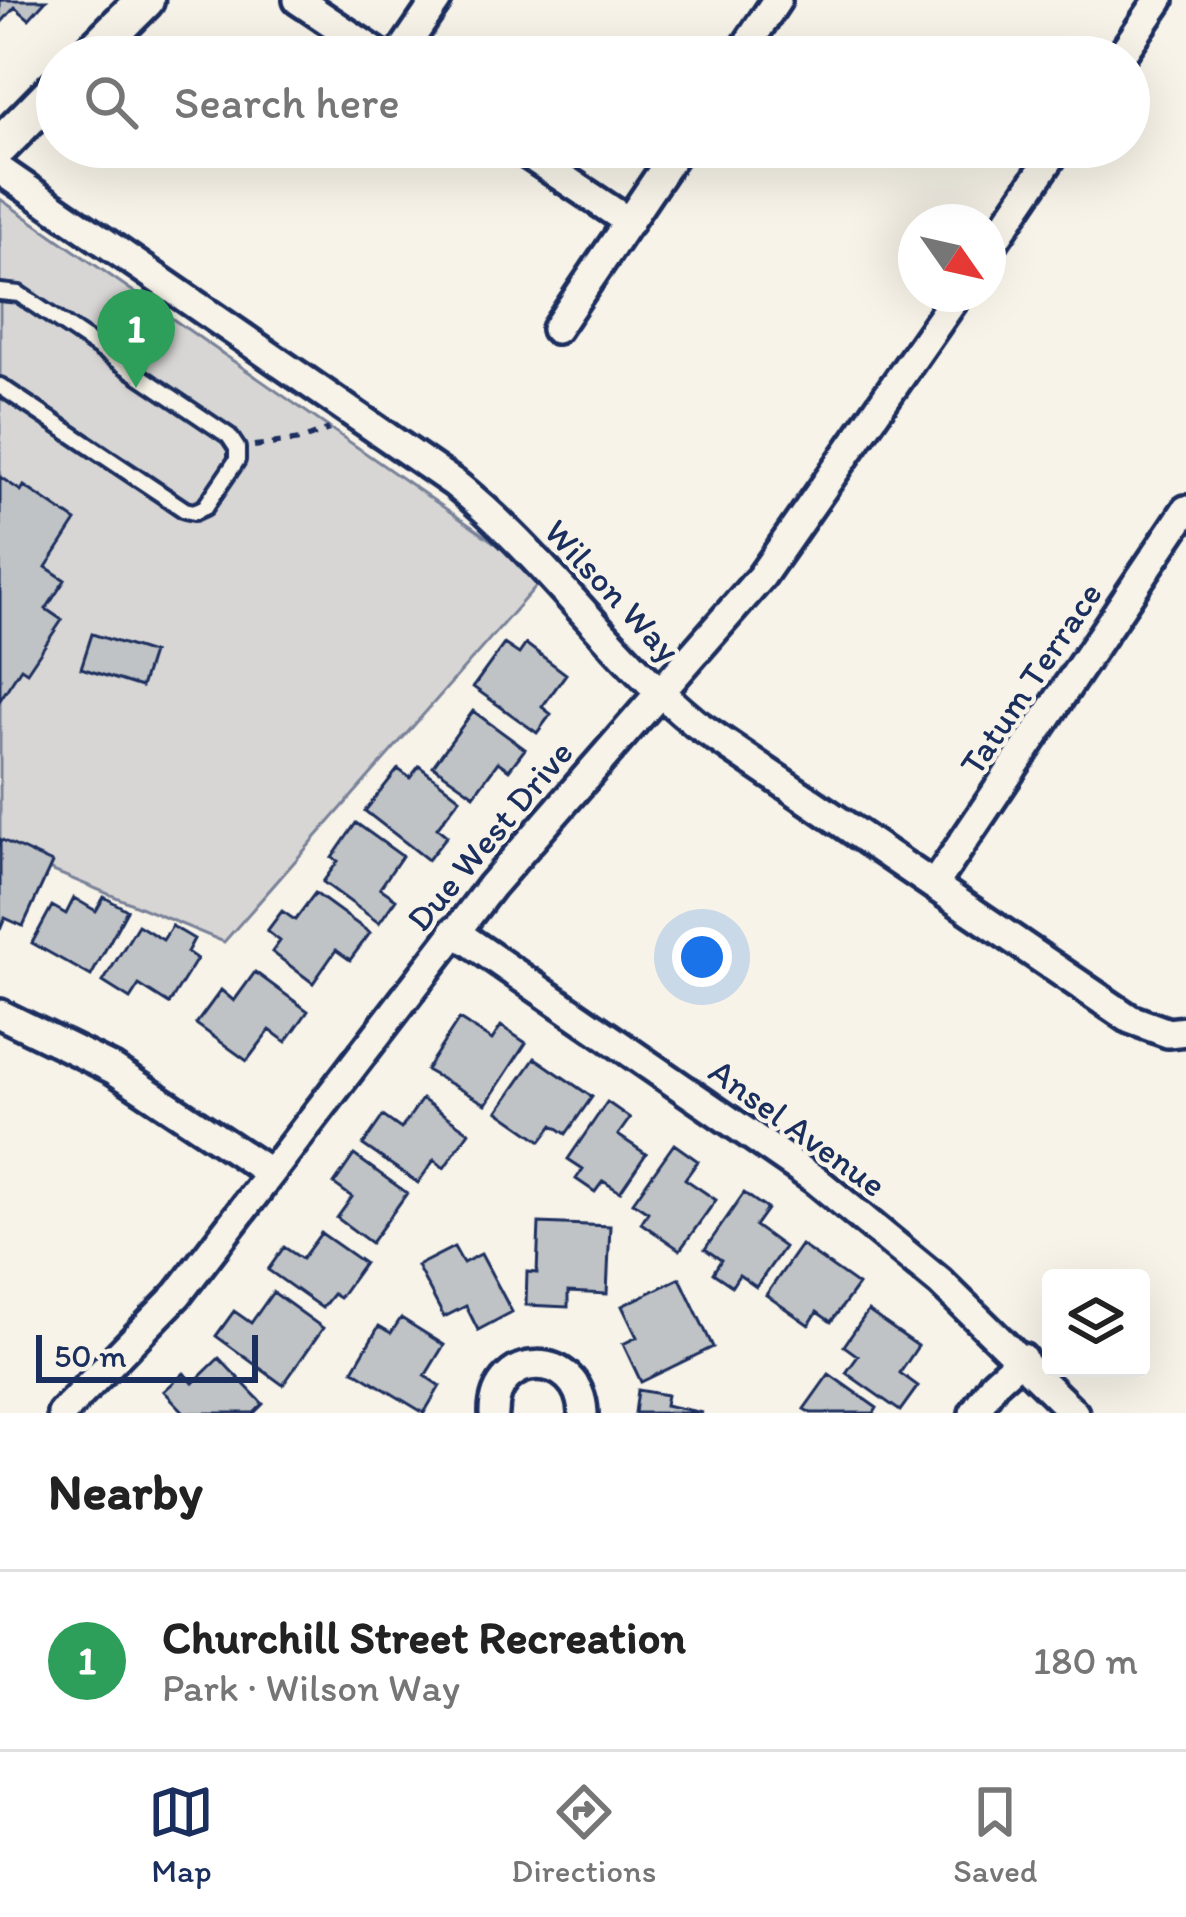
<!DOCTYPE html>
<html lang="en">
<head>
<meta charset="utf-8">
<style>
	body { margin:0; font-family:Itim,sans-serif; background:#f6f6f6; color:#222 }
	.controls { position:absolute; right:36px; bottom:36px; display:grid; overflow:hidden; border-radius:12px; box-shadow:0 12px 48px #0002 }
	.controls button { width:108px; height:108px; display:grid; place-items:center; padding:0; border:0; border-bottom:3px solid #e0e0e0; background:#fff; color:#222; font:60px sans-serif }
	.compass { position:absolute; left:898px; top:204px; width:108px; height:108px; border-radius:50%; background:#fff; box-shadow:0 12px 48px #0002; rotate:124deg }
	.scale { position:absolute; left:36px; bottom:30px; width:222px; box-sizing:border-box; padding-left:12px; border:6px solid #1b2f5e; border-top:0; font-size:33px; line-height:42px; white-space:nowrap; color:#1b2f5e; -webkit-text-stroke:9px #f7f3e8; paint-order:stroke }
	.you { position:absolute; left:702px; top:957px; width:42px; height:42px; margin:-30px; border:9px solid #fff; border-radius:50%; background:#1a73e8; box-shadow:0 0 0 18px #1a73e833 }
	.badge { display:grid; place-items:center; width:78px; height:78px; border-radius:50%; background:#1b2f5e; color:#fff; font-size:39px; font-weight:700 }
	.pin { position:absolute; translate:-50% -99px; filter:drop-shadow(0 3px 6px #0008) }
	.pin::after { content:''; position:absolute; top:63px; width:42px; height:36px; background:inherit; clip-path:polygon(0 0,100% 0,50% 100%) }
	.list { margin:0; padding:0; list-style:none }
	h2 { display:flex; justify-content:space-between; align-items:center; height:156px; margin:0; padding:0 48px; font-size:51px }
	h2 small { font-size:39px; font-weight:400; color:#767676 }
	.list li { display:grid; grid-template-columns:78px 1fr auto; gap:36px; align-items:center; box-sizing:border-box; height:180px; padding:0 48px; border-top:3px solid #e0e0e0 }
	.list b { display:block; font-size:45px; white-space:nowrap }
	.list p { margin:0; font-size:39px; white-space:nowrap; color:#767676 }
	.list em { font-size:39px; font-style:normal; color:#767676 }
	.icon { flex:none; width:66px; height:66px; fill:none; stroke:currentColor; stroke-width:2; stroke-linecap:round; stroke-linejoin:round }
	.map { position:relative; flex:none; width:1186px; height:1413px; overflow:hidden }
	.search { position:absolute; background:#fff; box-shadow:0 12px 48px #0002; left:36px; right:36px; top:36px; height:132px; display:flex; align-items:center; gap:30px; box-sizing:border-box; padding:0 42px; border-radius:66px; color:#767676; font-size:45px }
	.sheet { height:336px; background:#fff }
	nav { display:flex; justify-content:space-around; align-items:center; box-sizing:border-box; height:168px; border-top:3px solid #e0e0e0; background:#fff; font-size:33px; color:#767676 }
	nav a { display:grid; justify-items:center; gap:6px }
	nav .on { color:#1b2f5e }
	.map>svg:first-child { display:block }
	.green { fill:#d7d6d4; stroke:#798299; stroke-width:3 }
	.building { fill:#c0c3c5; stroke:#1b2f5e; stroke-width:3 }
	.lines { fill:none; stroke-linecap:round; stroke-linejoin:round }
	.service-casing { stroke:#1b2f5e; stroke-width:22 }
	.minor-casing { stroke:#1b2f5e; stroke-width:36 }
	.tertiary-casing { stroke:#1b2f5e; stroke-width:45 }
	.path { stroke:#1b2f5e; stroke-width:6; stroke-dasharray:9 9; stroke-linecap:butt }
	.service { stroke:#f7f3e8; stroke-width:14 }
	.minor { stroke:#f7f3e8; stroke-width:27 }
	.tertiary { stroke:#f7f3e8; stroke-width:36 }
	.labels { text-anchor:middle; stroke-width:9; stroke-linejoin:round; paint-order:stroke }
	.street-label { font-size:36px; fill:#1b2f5e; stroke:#f7f3e8 }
</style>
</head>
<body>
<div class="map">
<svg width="1186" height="1413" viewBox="0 0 1186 1413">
	<rect width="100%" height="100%" fill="#f7f3e8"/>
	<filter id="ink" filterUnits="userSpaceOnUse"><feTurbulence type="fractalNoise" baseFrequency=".00833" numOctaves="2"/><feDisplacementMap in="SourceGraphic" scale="24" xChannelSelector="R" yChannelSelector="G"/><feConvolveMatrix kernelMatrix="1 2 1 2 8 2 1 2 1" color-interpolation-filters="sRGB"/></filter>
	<g filter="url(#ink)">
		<path class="green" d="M0,199L544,577L224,942L0,849Z"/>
		<path class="building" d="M0,0H46L29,19L15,7L0,24Z
			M0,477L21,491L24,486L76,521L46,567L65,580L46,609L62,620L27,672L21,668L0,700Z
			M92,634L152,653L141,687L81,668Z
			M504,644L519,654L526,644L566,674L542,707L551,714L537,733L473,687Z
			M473,711L525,749L509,770L498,762L474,795L433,766Z
			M419,766L460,798L437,828L447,836L428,860L365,811L398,769L410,778Z
			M356,823L402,856L380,888L396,899L379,923L323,882L338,861L332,858Z
			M0,839L52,863L23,926L5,918L0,930Z
			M315,893L370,933L350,960L336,950L313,983L272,952L280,941L267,931L282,911L295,920Z
			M104,897L127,910L91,976L32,943L52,906L66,914L74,898L96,911Z
			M138,925L163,940L172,926L194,939L187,952L197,959L169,1004L139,985L130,999L103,982Z
			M255,972L308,1011L286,1042L270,1030L247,1061L196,1024L221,990L234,1001Z
			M459,1019L492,1040L501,1026L526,1043L486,1104L426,1070Z
			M535,1058L592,1097L566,1134L553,1125L541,1141L498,1111Z
			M422,1099L469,1132L444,1168L434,1160L418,1183L363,1145L383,1116L401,1129Z
			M607,1102L630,1118L618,1135L646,1154L620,1192L603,1181L595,1192L576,1179L583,1169L568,1159Z
			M674,1144L698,1161L685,1179L716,1200L680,1250L641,1223L648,1212L633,1202Z
			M354,1155L407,1193L371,1243L337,1218L352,1197L334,1184Z
			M744,1193L767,1209L755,1226L784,1247L756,1287L739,1275L732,1286L713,1273L721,1260L705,1249Z
			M539,1223L610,1226L607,1294L568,1292V1307L526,1305L527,1272L537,1273Z
			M321,1233L364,1263L339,1298L333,1294L322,1308L268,1270L284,1247L302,1259Z
			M801,1245L858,1285L831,1322L817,1312L809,1325L766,1295Z
			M454,1247L463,1263L481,1254L512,1312L478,1330L466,1306L444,1317L417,1266Z
			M680,1278L713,1347L641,1382L623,1344L637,1337L622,1306Z
			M273,1292L323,1328L283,1385L216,1336L234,1311L251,1323Z
			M868,1311L918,1346L900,1373L918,1386L900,1411L846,1373L858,1356L844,1346Z
			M401,1318L444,1345L425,1376L440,1386L424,1413L353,1370L379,1326L391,1333Z
			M219,1358L263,1404L254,1413H185L164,1391L184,1373L193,1383Z
			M829,1374L877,1408L874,1413H811L804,1409Z
			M638,1390L667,1395L665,1405L703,1413H635Z"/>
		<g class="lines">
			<g class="service-casing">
				<path id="service" d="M0,292L19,294L229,436L237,448V460L205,507L194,512L185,510L0,386"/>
			</g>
			<g class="minor-casing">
				<path id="minor" d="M298,0L383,57
					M398,57L437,0
					M739,57L777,0
					M1120,57L1159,0
					M517,147L629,222
					M0,170L454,483C543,554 607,651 695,723L1130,1019L1168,1033L1186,1031
					M988,250L1058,147
					M556,329L679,147
					M934,885L1186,510
					M454,931L817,1181L940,1282L1074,1413
					M0,1014L113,1069L270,1173
					M62,1413L178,1294L491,886L761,577L958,294
					M494,1413C494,1350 580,1349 583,1413
					M974,1413L994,1383L1022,1358"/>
			</g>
			<g class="tertiary-casing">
				<path id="tertiary" d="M88,57L145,0
					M0,146L57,88"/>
			</g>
			<path class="path" d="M254,446L301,440L329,429"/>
			<use href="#service" class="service"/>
			<use href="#minor" class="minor"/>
			<use href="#tertiary" class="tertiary"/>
		</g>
	</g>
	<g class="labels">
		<g class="street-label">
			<text transform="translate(613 590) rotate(47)" y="13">Wilson Way</text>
			<text transform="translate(1030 678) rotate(-56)" y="13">Tatum Terrace</text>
			<text transform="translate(489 835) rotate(-50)" y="13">Due West Drive</text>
			<text transform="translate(798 1127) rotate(36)" y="13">Ansel Avenue</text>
		</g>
	</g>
</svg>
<div class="controls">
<button><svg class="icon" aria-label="layers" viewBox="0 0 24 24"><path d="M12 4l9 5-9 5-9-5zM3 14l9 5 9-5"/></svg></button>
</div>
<svg class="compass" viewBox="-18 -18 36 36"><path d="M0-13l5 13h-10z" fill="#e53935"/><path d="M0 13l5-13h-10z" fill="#767676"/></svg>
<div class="scale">50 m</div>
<div class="you"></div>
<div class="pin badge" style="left:136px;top:388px;background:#2e9e5b">1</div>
<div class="search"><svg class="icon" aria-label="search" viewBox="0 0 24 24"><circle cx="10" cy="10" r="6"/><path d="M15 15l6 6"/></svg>Search here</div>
</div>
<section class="sheet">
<h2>Nearby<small></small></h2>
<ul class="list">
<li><span class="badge" style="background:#2e9e5b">1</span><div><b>Churchill Street Recreation</b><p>Park · Wilson Way</p></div><em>180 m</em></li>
</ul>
</section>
<nav>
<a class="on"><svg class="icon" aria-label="map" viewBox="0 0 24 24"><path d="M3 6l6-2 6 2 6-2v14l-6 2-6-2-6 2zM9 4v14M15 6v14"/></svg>Map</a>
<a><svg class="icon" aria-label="directions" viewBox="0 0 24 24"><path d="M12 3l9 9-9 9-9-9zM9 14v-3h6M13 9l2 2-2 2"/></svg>Directions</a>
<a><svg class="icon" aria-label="saved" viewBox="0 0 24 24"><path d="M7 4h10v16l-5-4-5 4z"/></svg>Saved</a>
</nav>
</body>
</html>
